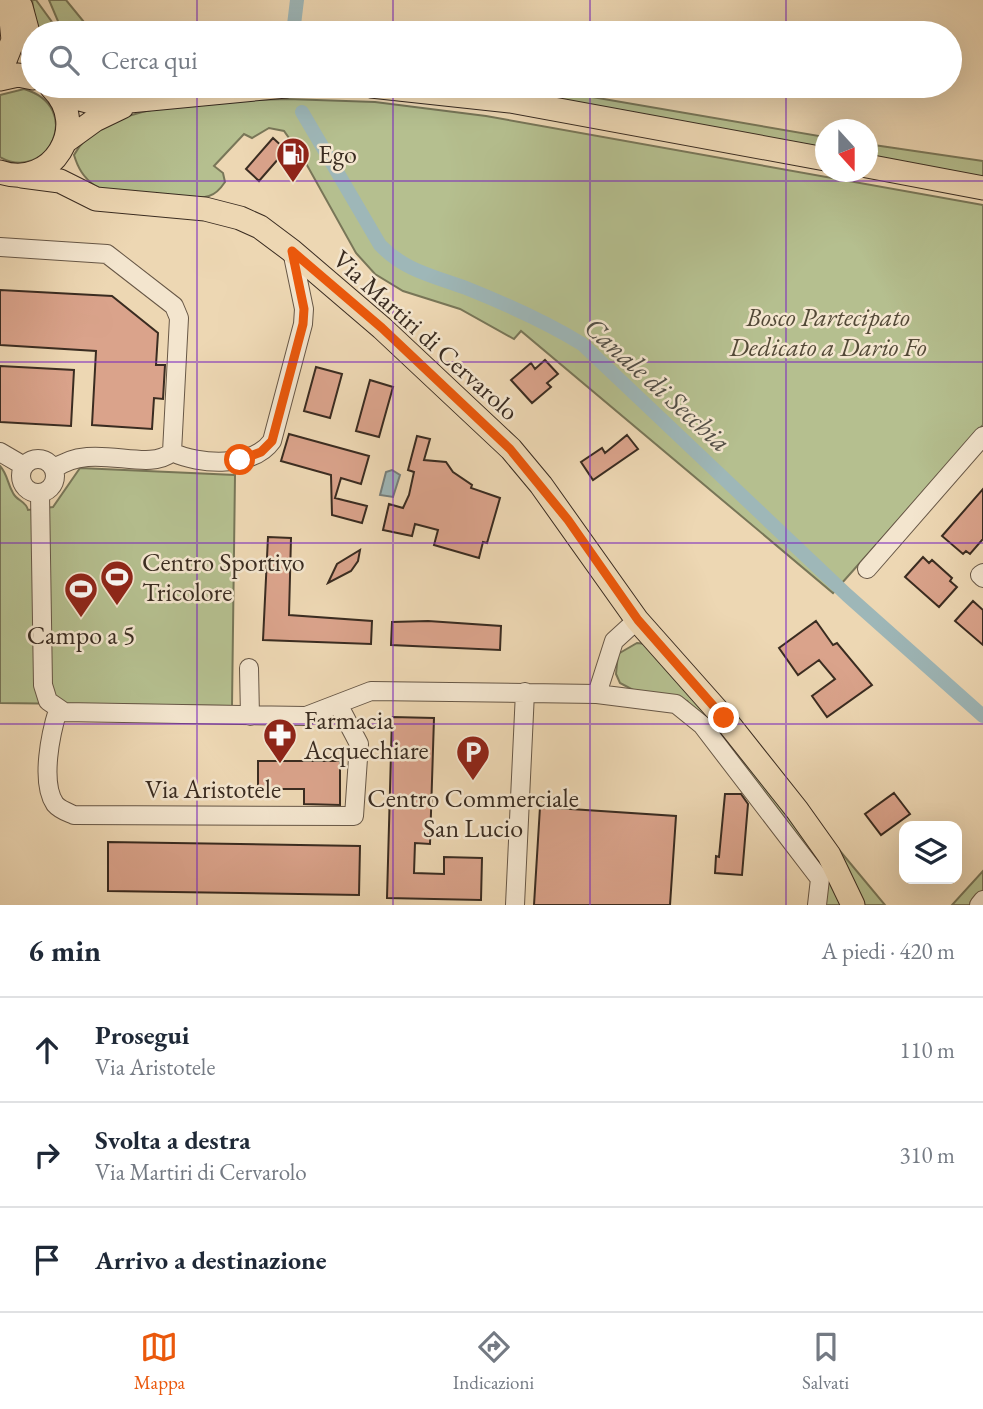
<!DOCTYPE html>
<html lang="it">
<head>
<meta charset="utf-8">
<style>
	body { margin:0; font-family:"EB Garamond",serif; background:#f6f6f7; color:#1f2937 }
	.controls { position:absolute; right:21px; bottom:21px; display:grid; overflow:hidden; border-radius:14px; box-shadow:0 7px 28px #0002 }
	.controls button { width:63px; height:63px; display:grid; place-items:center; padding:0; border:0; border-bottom:2px solid #e0e1e3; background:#fff; color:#1f2937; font:35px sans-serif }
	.compass { position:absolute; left:815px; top:119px; width:63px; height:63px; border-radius:50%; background:#fff; box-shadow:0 7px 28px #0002; rotate:159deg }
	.stop { position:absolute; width:21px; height:21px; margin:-16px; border:5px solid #ea580c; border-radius:50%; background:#fff }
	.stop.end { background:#ea580c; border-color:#fff; box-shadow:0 2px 7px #0008 }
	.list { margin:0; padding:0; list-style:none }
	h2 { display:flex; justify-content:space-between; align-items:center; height:91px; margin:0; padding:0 28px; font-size:30px }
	h2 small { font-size:23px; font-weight:400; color:#747a83 }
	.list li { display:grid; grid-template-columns:46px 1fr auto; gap:21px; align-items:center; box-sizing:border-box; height:105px; padding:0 28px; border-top:2px solid #e0e1e3 }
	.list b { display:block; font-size:26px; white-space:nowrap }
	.list p { margin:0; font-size:23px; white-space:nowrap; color:#747a83 }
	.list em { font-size:23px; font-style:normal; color:#747a83 }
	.icon { flex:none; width:38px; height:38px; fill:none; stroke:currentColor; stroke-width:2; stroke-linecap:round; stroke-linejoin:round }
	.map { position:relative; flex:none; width:983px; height:905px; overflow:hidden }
	.search { position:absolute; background:#fff; box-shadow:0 7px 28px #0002; left:21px; right:21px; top:21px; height:77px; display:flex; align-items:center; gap:18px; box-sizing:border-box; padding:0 24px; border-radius:38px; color:#747a83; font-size:26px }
	.sheet { height:406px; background:#fff }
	nav { display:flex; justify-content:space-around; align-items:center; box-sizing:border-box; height:98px; border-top:2px solid #e0e1e3; background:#fff; font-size:19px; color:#747a83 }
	nav a { display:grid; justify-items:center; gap:4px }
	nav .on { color:#ea580c }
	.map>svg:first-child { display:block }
	.green { fill:#b5bf8f; stroke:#787658; stroke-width:2 }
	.water { fill:#9eb7b8; stroke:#767f7c; stroke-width:2 }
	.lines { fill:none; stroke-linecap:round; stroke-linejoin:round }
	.canal { stroke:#9eb7b8; stroke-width:14 }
	.building { fill:#daa38b; stroke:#3a2c21; stroke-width:2 }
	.minor-casing { stroke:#675746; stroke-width:20 }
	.major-casing { stroke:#3a2c21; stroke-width:25 }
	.minor { stroke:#f3e5ce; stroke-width:18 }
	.major { stroke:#edd7b3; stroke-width:23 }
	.route { stroke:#ea580c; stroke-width:9 }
	.grid { fill:none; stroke:#7b2cbf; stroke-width:2; stroke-opacity:0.55 }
	.labels { text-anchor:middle; stroke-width:5; stroke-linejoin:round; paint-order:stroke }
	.poi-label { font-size:26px; fill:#3a2c21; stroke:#f3e5ce; text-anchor:start }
	.park-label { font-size:26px; font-style:italic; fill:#534937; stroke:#f3e5ce }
	.street-label { font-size:26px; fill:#3a2c21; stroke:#f3e5ce }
	.water-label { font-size:28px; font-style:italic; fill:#534f47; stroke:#f3e5ce }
</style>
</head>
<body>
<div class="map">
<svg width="983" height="905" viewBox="0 0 983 905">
	<rect width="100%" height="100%" fill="#edd7b3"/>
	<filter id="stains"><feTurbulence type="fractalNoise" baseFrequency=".00286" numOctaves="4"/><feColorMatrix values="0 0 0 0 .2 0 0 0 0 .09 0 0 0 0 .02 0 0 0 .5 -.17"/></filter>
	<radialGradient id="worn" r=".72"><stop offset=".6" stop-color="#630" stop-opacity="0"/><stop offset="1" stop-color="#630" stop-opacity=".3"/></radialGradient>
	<path class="green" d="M32,0H36L60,33H37Z
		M49,0H66L93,33H63Z
		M67,86H167L106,95Z
		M472,86H528L825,137V149Z
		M24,89C85,107 48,184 0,157V95Z
		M287,99L375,102L486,116L983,205V425L833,593L521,331L514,339L460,309L403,291L375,274L356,253L303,158L284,131L269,128L252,138L244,134L214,166L223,173L225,182C221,188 216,194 209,196C189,203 112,197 95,186C83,177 78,168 74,155C103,98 231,101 287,99Z
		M867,144L983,161V179L868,158Z
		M0,466C8,475 7,483 13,493C17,501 26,501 28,510L53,507L80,468L235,475L232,706L0,703Z
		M637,643L646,644L657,653L811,844L843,905H824L813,857L687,701L637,692L620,683L616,674L618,654Z
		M835,845L885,905H862Z
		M983,871V905H952Z"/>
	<path class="water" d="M392,470L400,475L393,497L380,495L386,472Z"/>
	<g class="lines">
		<path class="canal" d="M293,33L297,0
			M302,112L380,245C405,271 434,276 466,288C506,304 545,321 582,344L847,595L983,716"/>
	</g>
	<path class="building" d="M273,138L286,150L259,181L246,169Z
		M0,290L112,296L158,333L156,365H165L163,399L154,398L152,429L92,425L96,351L0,345Z
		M545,360L558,374L547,383L551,387L532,403L511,380L531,363L535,369Z
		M0,366L74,370L71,426L0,422Z
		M316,367L342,374L330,418L304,411Z
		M370,380L393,387L379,437L356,431Z
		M289,434L369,456L361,484L341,478L335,498L367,506L362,523L332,515L331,475L281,461Z
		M627,435L638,449L593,480L581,462L602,448L605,453Z
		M417,436L430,439L424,460L446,462L453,472L472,485L471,488L500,498L487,543L483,542L479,558L434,545L438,530L415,524L412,536L383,530L389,504L403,508L409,495L414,472L408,470Z
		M983,489V539L970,554L966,551L963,554L942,536Z
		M268,537L291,538L289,615L372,621L371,644L263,640Z
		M360,550L358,561L351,571L328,583L337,564Z
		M923,557L929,563L932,560L952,578L950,581L957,587L939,607L905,577Z
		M973,601L983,610V645L955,621Z
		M428,621L501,626L500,650L391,645L392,622Z
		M816,621L833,645L837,643L872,685L827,717L812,696L835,679L819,660L798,675L779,648Z
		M392,717L434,718L430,844L415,843L414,873L444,874V857L482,858L481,900L387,898Z
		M258,761H340V805L304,804V789H258Z
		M894,793L910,814L881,835L865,814Z
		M725,794H741L748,804L742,875L715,873L716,856L719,857Z
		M540,807L676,816L670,905H534Z
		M108,842L360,846L359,895L108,891Z"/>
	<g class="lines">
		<g class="minor-casing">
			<path id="minor" d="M0,247L107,254L174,306L179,318L172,452C147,474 92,440 54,469
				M0,452L24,466
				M172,452C199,465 253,468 272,441L303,324L304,309L292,251
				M21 476a17 17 0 1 1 34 0a17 17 0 1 1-34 0Z
				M40,493L43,685L48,701L64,712L306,716L371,691L597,694
				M867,569L983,436
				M983,573L980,575L983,578
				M637,620L614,641L597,694L676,704L702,725L820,879L817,905
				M249,668L250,716
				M58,710C51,732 40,782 55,804C60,810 67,812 74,815L354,816L359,744L338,704
				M515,905L525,692
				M979,905L983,900"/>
		</g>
		<g class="major-casing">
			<path id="major" d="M21,7L33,51
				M0,73L13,40L9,0
				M0,79L18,75L33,78
				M371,86L510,101L825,159
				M57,93L98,104L286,86
				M66,141L95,120L122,107
				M867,166L983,188
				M0,172C52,190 91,126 52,88
				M22,176L60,181L96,199L205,209L240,218L260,227L292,251L382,328L511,449L541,485L637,620L724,718L797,810L829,855L853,905"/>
		</g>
		<use href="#minor" class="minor"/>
		<use href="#major" class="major"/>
	</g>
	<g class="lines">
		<path class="route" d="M240,460L261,452L272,441L303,324L304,309L292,251L382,328L510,449L568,520L638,620L724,718"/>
	</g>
	<path class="grid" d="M197,0V33M393,0V33M590,0V33M786,0V33M197,86V905M393,86V905M590,86V905M786,86V905M0,181H983M0,362H983M0,543H983M0,724H983"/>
	<defs>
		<g id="fuel-pin" transform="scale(1.75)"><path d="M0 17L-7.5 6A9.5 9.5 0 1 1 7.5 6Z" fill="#8f2418" stroke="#f3e5ce"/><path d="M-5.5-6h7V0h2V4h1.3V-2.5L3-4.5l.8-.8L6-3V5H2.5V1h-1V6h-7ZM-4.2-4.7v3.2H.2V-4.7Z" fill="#fff"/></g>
		<g id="stadium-pin" transform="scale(1.75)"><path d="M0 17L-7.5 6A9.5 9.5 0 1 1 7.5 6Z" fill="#8f2418" stroke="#f3e5ce"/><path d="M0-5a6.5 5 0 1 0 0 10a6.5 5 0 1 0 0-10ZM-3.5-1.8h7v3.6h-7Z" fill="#fff"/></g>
		<g id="pharmacy-pin" transform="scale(1.75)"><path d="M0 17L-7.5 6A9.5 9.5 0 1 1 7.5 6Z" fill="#8f2418" stroke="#f3e5ce"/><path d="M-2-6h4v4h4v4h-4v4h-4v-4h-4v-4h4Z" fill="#fff"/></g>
		<g id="parking-pin" transform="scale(1.75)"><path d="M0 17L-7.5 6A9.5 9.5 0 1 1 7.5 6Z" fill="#8f2418" stroke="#f3e5ce"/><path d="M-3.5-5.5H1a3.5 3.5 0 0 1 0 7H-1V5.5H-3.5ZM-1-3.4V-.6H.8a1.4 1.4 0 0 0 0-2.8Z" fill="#fff"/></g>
	</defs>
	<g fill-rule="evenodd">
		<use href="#fuel-pin" x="293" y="154"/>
		<use href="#stadium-pin" x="117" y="577"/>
		<use href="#stadium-pin" x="81" y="589"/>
		<use href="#pharmacy-pin" x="280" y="735"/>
		<use href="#parking-pin" x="473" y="752"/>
	</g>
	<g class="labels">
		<g class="poi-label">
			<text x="318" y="163">Ego</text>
			<text x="142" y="571">Centro Sportivo<tspan x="142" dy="30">Tricolore</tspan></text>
			<text x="81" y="644" text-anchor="middle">Campo a 5</text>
			<text x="304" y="729">Farmacia<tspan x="304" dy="30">Acquechiare</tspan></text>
			<text x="473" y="807" text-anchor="middle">Centro Commerciale<tspan x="473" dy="30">San Lucio</tspan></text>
		</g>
		<g class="park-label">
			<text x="828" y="326">Bosco Partecipato<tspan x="828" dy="30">Dedicato a Dario Fo</tspan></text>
		</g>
		<g class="street-label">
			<text transform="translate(426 335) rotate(42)" y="9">Via Martiri di Cervarolo</text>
			<text x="213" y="798">Via Aristotele</text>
		</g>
		<g class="water-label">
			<text transform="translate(658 384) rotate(42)" y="10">Canale di Secchia</text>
		</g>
	</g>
	<rect width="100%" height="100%" filter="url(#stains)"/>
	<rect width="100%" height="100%" fill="url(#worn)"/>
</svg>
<div class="controls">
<button><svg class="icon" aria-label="layers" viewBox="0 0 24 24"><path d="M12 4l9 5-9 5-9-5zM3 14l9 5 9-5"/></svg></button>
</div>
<svg class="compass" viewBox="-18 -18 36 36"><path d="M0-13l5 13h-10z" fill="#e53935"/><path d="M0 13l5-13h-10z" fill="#747a83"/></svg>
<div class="stop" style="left:240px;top:460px"></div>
<div class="stop end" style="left:724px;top:718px"></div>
<div class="search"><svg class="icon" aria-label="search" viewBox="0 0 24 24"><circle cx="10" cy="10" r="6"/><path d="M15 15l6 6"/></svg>Cerca qui</div>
</div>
<section class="sheet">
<h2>6 min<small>A piedi · 420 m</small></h2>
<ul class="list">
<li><svg class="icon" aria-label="ahead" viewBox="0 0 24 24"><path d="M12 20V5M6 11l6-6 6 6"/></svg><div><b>Prosegui</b><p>Via Aristotele</p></div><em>110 m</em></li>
<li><svg class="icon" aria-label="right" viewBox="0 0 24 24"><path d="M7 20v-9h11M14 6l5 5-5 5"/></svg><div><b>Svolta a destra</b><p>Via Martiri di Cervarolo</p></div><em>310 m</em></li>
<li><svg class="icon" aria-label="arrive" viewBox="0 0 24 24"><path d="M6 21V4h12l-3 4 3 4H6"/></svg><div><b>Arrivo a destinazione</b></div></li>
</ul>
</section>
<nav>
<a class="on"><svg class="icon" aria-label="map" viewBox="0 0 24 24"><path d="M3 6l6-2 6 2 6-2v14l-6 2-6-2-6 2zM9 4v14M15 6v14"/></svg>Mappa</a>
<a><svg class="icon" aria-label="directions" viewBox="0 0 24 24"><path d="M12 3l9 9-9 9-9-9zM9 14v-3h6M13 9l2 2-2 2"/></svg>Indicazioni</a>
<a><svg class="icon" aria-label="saved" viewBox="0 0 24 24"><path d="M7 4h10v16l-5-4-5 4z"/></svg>Salvati</a>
</nav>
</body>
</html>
